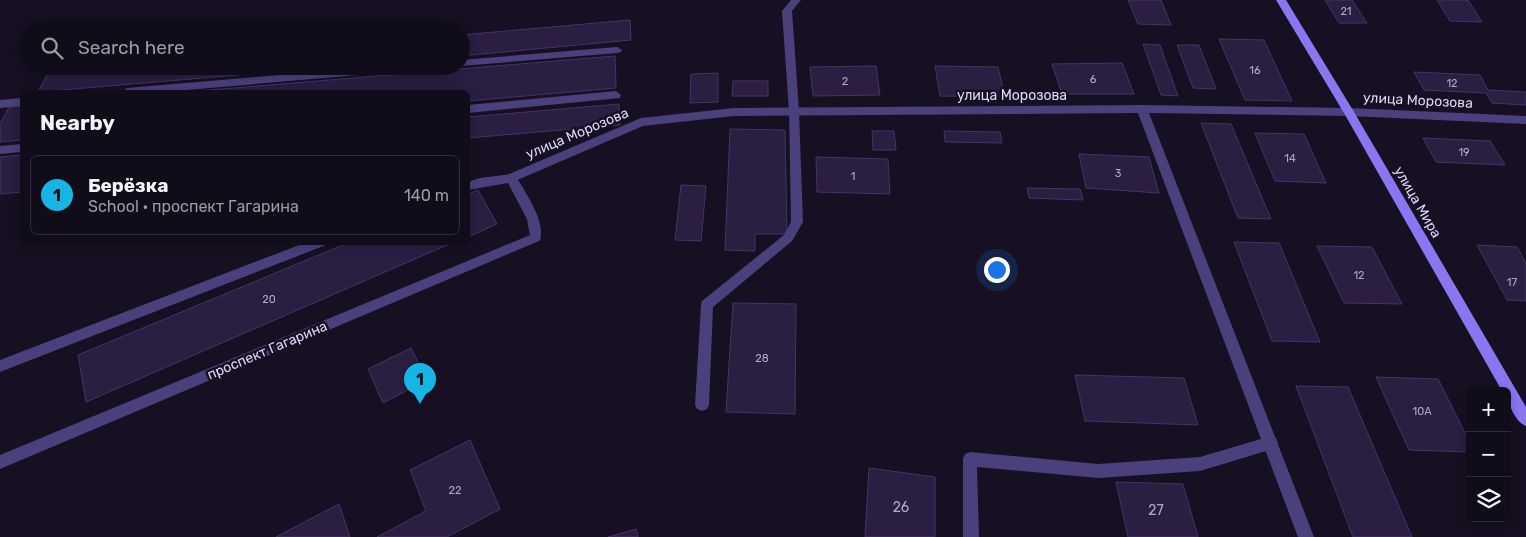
<!DOCTYPE html>
<html lang="en">
<head>
<meta charset="utf-8">
<style>
	body { margin:0; font-family:Rubik,sans-serif; background:#1e1a27; color:#f1f3f6 }
	.controls { position:absolute; right:15px; bottom:15px; display:grid; overflow:hidden; border-radius:8px; box-shadow:0 2px 12px #0003 }
	.controls button { width:45px; height:45px; display:grid; place-items:center; padding:0; border:0; border-bottom:1px solid #302c39; background:#100c1a; color:#f1f3f6; font:25px sans-serif }
	.you { position:absolute; left:996px; top:269px; width:18px; height:18px; margin:-12px; border:4px solid #fff; border-radius:50%; background:#1a73e8; box-shadow:0 0 0 8px #1a73e833 }
	.badge { display:grid; place-items:center; width:32px; height:32px; border-radius:50%; background:#17b5e5; color:#111; font-size:16px; font-weight:700 }
	.pin { position:absolute; translate:-50% -41px; filter:drop-shadow(0 1px 2px #0008) }
	.pin::after { content:''; position:absolute; top:26px; width:18px; height:15px; background:inherit; clip-path:polygon(0 0,100% 0,50% 100%) }
	.list { margin:0; padding:0; list-style:none }
	h2 { display:flex; justify-content:space-between; align-items:center; height:65px; margin:0; padding:0 20px; font-size:21px }
	h2 small { font-size:16px; font-weight:400; color:#9c9ba2 }
	.list li { display:grid; grid-template-columns:32px 1fr auto; gap:15px; align-items:center; box-sizing:border-box; height:80px; margin:0 10px 10px; padding:0 10px; border:1px solid #302c39; border-radius:8px }
	.list b { display:block; font-size:19px; white-space:nowrap }
	.list p { margin:0; font-size:16px; white-space:nowrap; color:#9c9ba2 }
	.list em { font-size:16px; font-style:normal; color:#9c9ba2 }
	.icon { flex:none; width:28px; height:28px; fill:none; stroke:currentColor; stroke-width:2; stroke-linecap:round; stroke-linejoin:round }
	.map { position:relative; flex:none; width:1526px; height:537px; overflow:hidden }
	.search { position:absolute; background:#100c1a; box-shadow:0 2px 12px #0003; left:20px; top:20px; width:450px; height:55px; display:flex; align-items:center; gap:12px; box-sizing:border-box; padding:0 18px; border-radius:28px; color:#9c9ba2; font-size:19px }
	.panel { position:absolute; background:#100c1a; box-shadow:0 2px 12px #0003; left:20px; top:90px; width:450px; height:155px; border-radius:8px }
	.map>svg:first-child { display:block }
	.building { fill:#2a1e41; stroke:#45336b }
	.lines { fill:none; stroke-linecap:round; stroke-linejoin:round }
	.lane { fill:#4a407c; fill-rule:evenodd }
	.street { fill:#4a407c; fill-rule:evenodd }
	.secondary { fill:#8a76f1; fill-rule:evenodd }
	.labels { text-anchor:middle; stroke-width:5; stroke-linejoin:round; paint-order:stroke }
	.number-label { font-size:11px; fill:#b2a8cc }
	.street-label { font-size:14px; fill:#dfd6fb; stroke:#161022 }
	.near-number-label { font-size:14px; fill:#b2a8cc }
</style>
</head>
<body>
<div class="map">
<svg width="1526" height="537" viewBox="0 0 1526 537">
	<rect width="100%" height="100%" fill="#161022"/>
	<path class="building" d="M1128,0H1161L1171,25L1138,24Z
		M1325,0H1352L1367,23H1339Z
		M1437,0H1468L1482,22L1450,21Z
		M630,20L631,40L461,56V35Z
		M1219,39L1264,40L1292,101L1245,100Z
		M1143,44L1160,45L1178,96L1161,95Z
		M1177,45H1199L1216,89L1193,88Z
		M615,56L616,88L468,101V92H186Z
		M1122,63L1134,94H1062L1052,64Z
		M106,66H344L38,92L49,71Z
		M876,66L880,95L813,96L810,67Z
		M935,66L998,67L1005,97L940,96Z
		M1414,72L1480,75L1488,90L1526,92V105L1492,103L1486,93L1424,90Z
		M718,73V102L690,103L691,74Z
		M733,81H768V96H732Z
		M619,104L620,125L468,138V117Z
		M22,106V140L0,142V124L9,107Z
		M1201,123L1231,124L1271,219L1238,218Z
		M730,129L785,130L787,234H755V251L725,250Z
		M872,131H894L896,150H873Z
		M944,131L1000,132L1002,143L945,142Z
		M1255,133L1304,134L1326,183L1275,181Z
		M1423,138L1490,141L1505,165L1436,162Z
		M1079,154L1149,157L1159,193L1086,188Z
		M22,155V192L0,194V157Z
		M816,157L888,159L890,194L817,192Z
		M681,185L706,186L701,241L675,240Z
		M1027,188L1080,189L1083,200L1029,198Z
		M478,190L497,224L468,237V194Z
		M350,242H454L86,402L78,355Z
		M1234,242L1279,243L1320,342L1272,341Z
		M1477,245L1517,247L1526,263V301L1507,300Z
		M1317,246L1372,247L1402,304L1344,303Z
		M733,303L796,304L795,414L726,412Z
		M411,348L427,380L383,403L368,369Z
		M1075,375L1184,378L1198,425L1085,421Z
		M1376,377L1438,379L1470,443V452L1409,450Z
		M1296,386L1348,387L1412,537H1353Z
		M470,440L500,509L447,537H377L426,511L410,470Z
		M869,468L935,477V537H865Z
		M1116,482L1183,484L1198,537H1128Z
		M339,504L350,537H276Z
		M636,529L638,537H608Z"/>
	<g class="lines">
		<path class="lane" d="M791,0H801L792,11L799,111L803,222L792,241L713,307L709,405L707,409L702,411L697,409L695,405L701,305L702,301L784,235L791,222L789,111L782,11Z
			M617,47L622,50L621,52L617,53L461,66H460L461,60Z
			M385,66H433L428,69L163,92H122L127,88Z
			M616,91L621,95L620,98L468,113V105Z
			M22,98V106L0,108V100Z
			M22,144V152L0,154V146Z
			M511,174L515,175C524,190 548,224 539,241H531L527,219L508,183L468,190V182L480,178Z
			M307,242H328L326,245L0,372V360Z
			M1271,436L1276,438L1278,443L1276,448L1200,471L1098,478L977,467L979,537H963V459L965,454L970,452L1098,464L1200,457Z"/>
		<path class="street" d="M1142,105L1349,108L1526,116V124L1349,116L1149,113L1314,537H1298L1138,113L734,116L643,126L515,181L511,182L505,178L507,175L641,118L734,108Z
			M535,233L539,235L541,238L539,241L0,469V455Z"/>
		<path class="secondary" d="M1276,0H1286L1354,112L1526,407V426C1515,422 1507,402 1507,391H1502L1344,113Z"/>
	</g>
	<g class="labels">
		<g class="number-label">
			<text x="1346" y="15">21</text>
			<text x="1255" y="74">16</text>
			<text x="1093" y="83">6</text>
			<text x="845" y="85">2</text>
			<text x="1452" y="87">12</text>
			<text x="1464" y="156">19</text>
			<text x="1290" y="162">14</text>
			<text x="1118" y="177">3</text>
			<text x="853" y="180">1</text>
			<text x="1359" y="279">12</text>
			<text x="1512" y="286">17</text>
			<text x="269" y="303">20</text>
			<text x="762" y="362">28</text>
			<text x="1422" y="415">10А</text>
			<text x="455" y="494">22</text>
		</g>
		<g class="street-label">
			<text x="1012" y="100">улица Морозова</text>
			<text transform="translate(1418 100) rotate(3)" y="5">улица Морозова</text>
			<text transform="translate(577 133) rotate(-23)" y="5">улица Морозова</text>
			<text transform="translate(1418 202) rotate(60)" y="5">улица Мира</text>
			<text transform="translate(267 350) rotate(-23)" y="5">проспект Гагарина</text>
		</g>
		<g class="near-number-label">
			<text x="901" y="512">26</text>
			<text x="1156" y="515">27</text>
		</g>
	</g>
</svg>
<div class="controls">
<button>+</button>
<button>−</button>
<button><svg class="icon" aria-label="layers" viewBox="0 0 24 24"><path d="M12 4l9 5-9 5-9-5zM3 14l9 5 9-5"/></svg></button>
</div>
<div class="you"></div>
<div class="pin badge" style="left:420px;top:404px">1</div>
<div class="search"><svg class="icon" aria-label="search" viewBox="0 0 24 24"><circle cx="10" cy="10" r="6"/><path d="M15 15l6 6"/></svg>Search here</div>
<section class="panel">
<h2>Nearby<small></small></h2>
<ul class="list">
<li><span class="badge">1</span><div><b>Берёзка</b><p>School · проспект Гагарина</p></div><em>140 m</em></li>
</ul>
</section>
</div>
</body>
</html>
